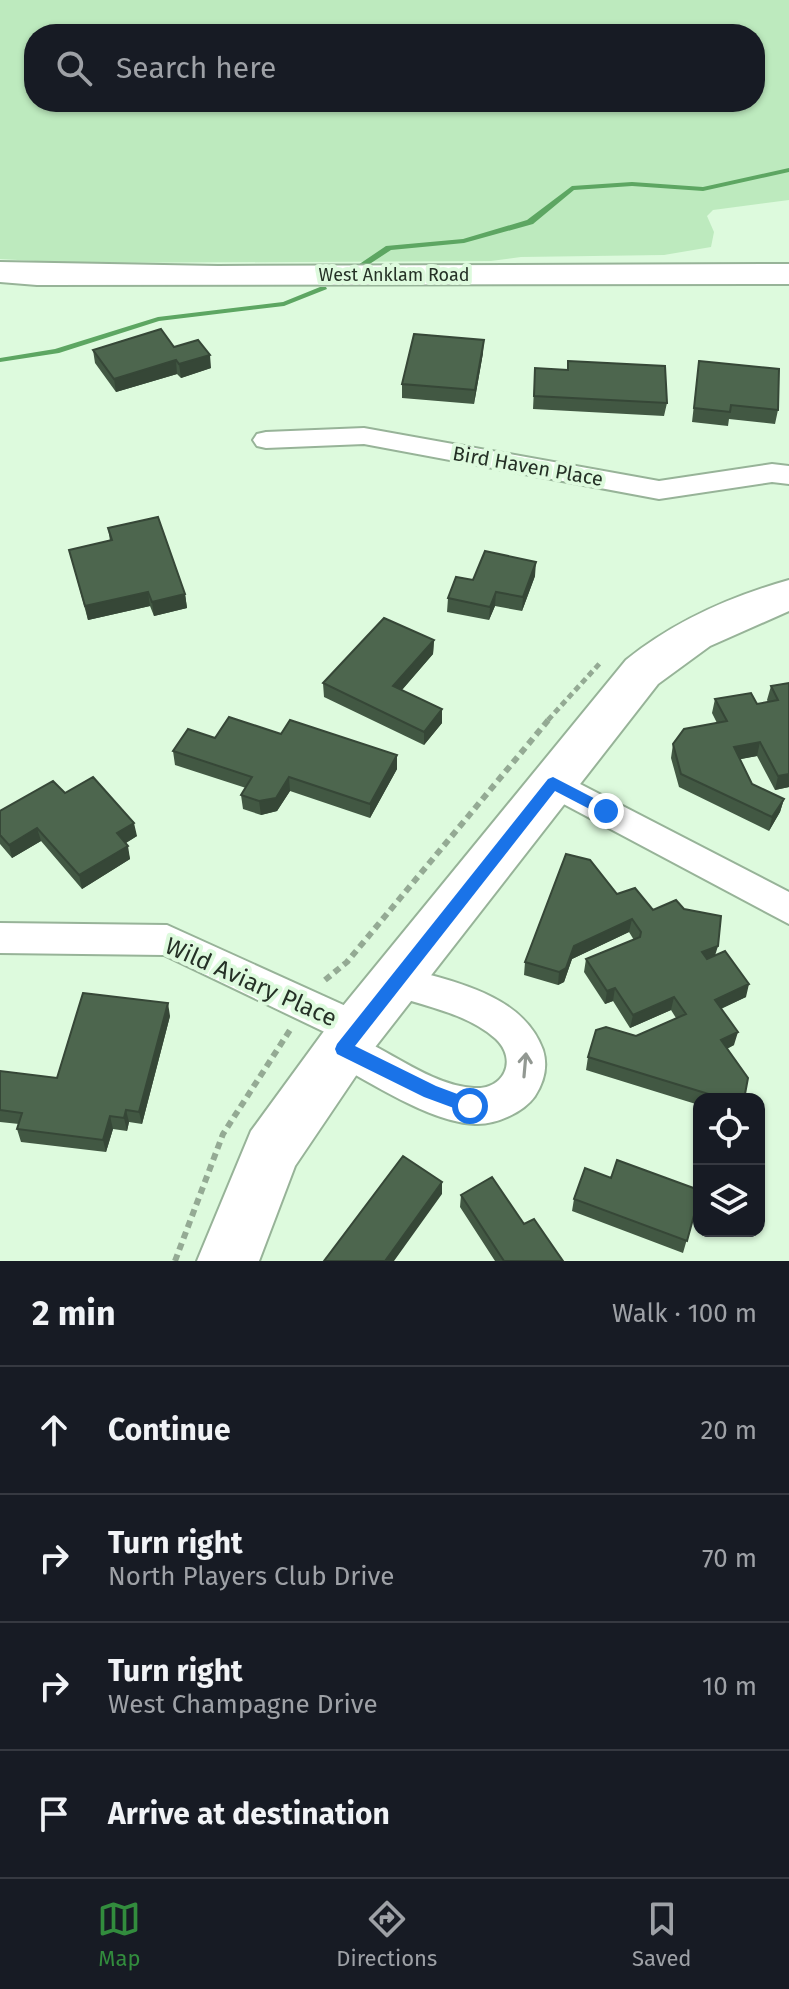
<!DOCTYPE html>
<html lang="en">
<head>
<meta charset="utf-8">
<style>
	body { margin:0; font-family:"Fira Sans",sans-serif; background:#20242c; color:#f1f3f6 }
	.controls { position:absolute; right:24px; bottom:24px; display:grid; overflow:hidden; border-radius:16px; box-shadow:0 2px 6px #0004 }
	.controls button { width:72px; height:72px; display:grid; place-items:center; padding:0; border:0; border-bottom:2px solid #363941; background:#171b24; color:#f1f3f6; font:40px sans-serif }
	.stop { position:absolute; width:24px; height:24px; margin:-18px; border:6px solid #1a73e8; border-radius:50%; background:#fff }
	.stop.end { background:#1a73e8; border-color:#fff; box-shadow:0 2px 8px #0008 }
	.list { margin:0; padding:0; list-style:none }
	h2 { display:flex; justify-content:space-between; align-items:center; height:104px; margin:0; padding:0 32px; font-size:34px }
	h2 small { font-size:26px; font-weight:400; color:#9ea1a6 }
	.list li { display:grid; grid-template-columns:52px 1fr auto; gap:24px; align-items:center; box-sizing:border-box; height:128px; padding:0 32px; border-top:2px solid #363941 }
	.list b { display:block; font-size:30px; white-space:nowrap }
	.list p { margin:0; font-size:26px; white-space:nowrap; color:#9ea1a6 }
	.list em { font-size:26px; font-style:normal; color:#9ea1a6 }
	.icon { flex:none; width:44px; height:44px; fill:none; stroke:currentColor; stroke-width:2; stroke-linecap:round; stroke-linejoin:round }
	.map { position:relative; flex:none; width:789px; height:1261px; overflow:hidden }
	.search { position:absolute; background:#171b24; box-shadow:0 2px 6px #0004; left:24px; right:24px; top:24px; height:88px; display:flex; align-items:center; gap:20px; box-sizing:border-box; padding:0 28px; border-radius:32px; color:#9ea1a6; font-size:30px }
	.sheet { height:616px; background:#171b24 }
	nav { display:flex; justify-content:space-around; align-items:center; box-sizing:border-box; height:112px; border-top:2px solid #363941; background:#171b24; font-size:22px; color:#9ea1a6 }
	nav a { display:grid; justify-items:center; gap:4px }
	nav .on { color:#328c3d }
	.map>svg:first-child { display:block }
	.green { fill:#bdeabe; fill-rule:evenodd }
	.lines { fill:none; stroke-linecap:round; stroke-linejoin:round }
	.stream { fill:#5da662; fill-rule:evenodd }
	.street-casing { stroke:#97b398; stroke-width:4 }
	.secondary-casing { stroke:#97b398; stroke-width:4 }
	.path-far1 { stroke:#94aa94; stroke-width:5; stroke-dasharray:6 4; stroke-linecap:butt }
	.path { stroke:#94aa94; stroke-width:6; stroke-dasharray:7 5; stroke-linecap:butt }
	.street { fill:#fff; fill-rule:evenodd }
	.secondary { fill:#fff; fill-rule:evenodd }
	.wall { fill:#425843 }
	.shaded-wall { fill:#364737 }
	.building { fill:#4d664e; stroke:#364737; stroke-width:2 }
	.oneway { stroke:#929892 }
	.route { fill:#1a73e8 }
	.labels { text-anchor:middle; stroke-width:8; stroke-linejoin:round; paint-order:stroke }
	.far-street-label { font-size:18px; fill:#253126; stroke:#ddfadd }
	.street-label { font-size:20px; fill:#253126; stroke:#ddfadd }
	.near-street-label { font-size:24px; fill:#253126; stroke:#ddfadd }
</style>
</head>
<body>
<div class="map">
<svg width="789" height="1261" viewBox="0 0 789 1261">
	<rect width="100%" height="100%" fill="#ddfadd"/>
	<path class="green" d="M0,0H789V200L713,210L707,216L714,232L711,247L664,255L521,257L491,261L72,263L0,259ZM34,34H755V102H34Z"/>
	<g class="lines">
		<path class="stream" d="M789,168V172L703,191L632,186L574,190L533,224L464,243L391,250L362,269H359L355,267L386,246L463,239L527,220L572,186L632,182L703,187Z
			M320,287H326L327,289L284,306L159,321L59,353L0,362V358L55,349L158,317L283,302Z"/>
		<g class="street-casing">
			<path id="street" d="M364,428L659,481L772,464L789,466V484L772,482L659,499L364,444L266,448L257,446L253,440L257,434L266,432Z
				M553,770L789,892V924L541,792L537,783L541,774Z
				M0,923L167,925L370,1017L376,1029L367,1042C399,1058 437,1086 474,1088C504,1090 518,1060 496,1039C466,1012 419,1005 382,992L377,981L382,970L395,965C448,981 522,992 543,1050C548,1066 544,1082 535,1096C523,1113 495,1125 475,1124C429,1122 371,1082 330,1061L324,1049L333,1036L164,955L0,953Z"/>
		</g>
		<g class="secondary-casing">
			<path id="secondary" d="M0,262L218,266L789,264V284L37,285L0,282Z
				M789,580V611L710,646L658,684L376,1046L295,1166L259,1261H197L251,1131L338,1012L626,660C675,621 729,597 789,580Z"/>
		</g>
		<path class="path-far1" d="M548,720L601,662"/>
		<path class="path" d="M325,980L347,962L550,718
			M175,1261L223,1134L290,1030"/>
		<use href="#street" class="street"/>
		<use href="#secondary" class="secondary"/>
	</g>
	<path class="wall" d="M174,347L211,368L181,378L177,374L116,392L95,363L93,350Z
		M483,353L474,404L402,398V384Z
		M699,361L778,410L775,424L729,419L728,426L692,422Z
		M535,368L667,403L664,416L533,409Z
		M108,528L185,594L187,608L154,616L150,606L88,620L69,550L110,541Z
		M535,576L522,611L495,606L489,620L447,612L448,598L473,580Z
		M434,640L433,654L402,690L442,709V723L424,745L324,697L323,683Z
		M789,683V787L775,790L757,756L740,759L752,784L784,799L780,812L769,831L679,787L671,758L673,744L717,723L712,713L715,699L757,704L768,702L767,700L771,686Z
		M281,734L397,755V769L370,818L290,791L277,811L261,815L243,809L241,795L246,788L175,765L173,751L215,738Z
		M65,793L137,836L126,843L130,859L82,889L41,841L12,858L0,844V811Z
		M617,894L653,910L715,956L746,997L721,1009L734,1045L727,1049L745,1094L744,1099H699V1105L586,1070L588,1057L676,1018L671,1010L630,1028L613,1001L605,1004L584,972L586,959L634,940L629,932L572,959L564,982L558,985L524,975L525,962Z
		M170,1016L142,1124L129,1122L127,1131L113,1129L106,1152L21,1142L17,1129L19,1124L0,1122V1071L57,1078Z
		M611,1178L699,1197L683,1253L572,1211L574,1199Z
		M461,1195L524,1224L563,1261H495L460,1207Z"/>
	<path class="shaded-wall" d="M484,340L483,353L474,404L475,390Z
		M210,355L211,368L181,378L179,364Z
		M176,360L177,374L116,392L114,379Z
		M536,562L535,576L522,611L523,597Z
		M148,592L150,606L88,620L85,606Z
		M496,592L495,606L489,620L490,607Z
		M185,594L187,608L154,616L152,602Z
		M434,640L433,654L393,700V686Z
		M442,709V723L424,745V732Z
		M760,742L757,756L731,761L734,747Z
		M397,755V769L370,818V804Z
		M789,774V787L775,790L778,776Z
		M289,777L290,791L277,811L261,815L259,801Z
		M784,799L780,812L769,831L772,817Z
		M134,823L137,836L119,847L117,833Z
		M37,828L41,841L12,858L9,845Z
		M128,846L130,859L82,889L79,875Z
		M632,919L629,932L572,959L564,982L558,985L559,972L574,946Z
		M718,946L714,959L699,966L702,952Z
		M749,984L746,997L711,1013L715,1000Z
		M615,988L613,1001L605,1004L607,991Z
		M674,997L671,1010L630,1028L633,1015Z
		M168,1003L170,1016L142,1124L139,1112Z
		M738,1032L734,1045L717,1053L721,1040Z
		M126,1110L129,1122L127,1131L124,1118Z
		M110,1116L113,1129L106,1152L103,1140Z
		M442,1182V1194L394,1261H385Z"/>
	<path class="building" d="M161,329L174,347L198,340L210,355L179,364L176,360L114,379L93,350Z
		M414,334L484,340L475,390L402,384Z
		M568,361L665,366L667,403L534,396L535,368L568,370Z
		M699,361L779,369L778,410L731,405L730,412L694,408Z
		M158,517L185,594L152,602L148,592L85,606L69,550L112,540L108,528Z
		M485,551L536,562L523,597L496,592L490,607L448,598L456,577L473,580Z
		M384,618L434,640L393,686L442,709L424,732L323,683Z
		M789,683V774L778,776L760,742L734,747L752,784L784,799L772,817L681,774L673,744L684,729L727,721L715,699L751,693L757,704L778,700L771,686Z
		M229,717L281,734L290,720L397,755L370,804L289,777L276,798L259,801L241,795L252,777L173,751L188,729L215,738Z
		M93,777L134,823L117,833L128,846L79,875L37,828L9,845L0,835V811L53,781L65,793Z
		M566,854L590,860L617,894L635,888L653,910L676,900L684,909L721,916L718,946L702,952L707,959L725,951L749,984L715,1000L738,1032L721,1040L748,1078L745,1094L715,1096L588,1057L596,1030L606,1027L636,1036L686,1014L674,997L633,1015L615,988L607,991L586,959L640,937L641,932L632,919L574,946L566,968L559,972L525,962Z
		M83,993L168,1003L139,1112L126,1110L124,1118L110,1116L103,1140L17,1129L22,1113L0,1110V1071L57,1078Z
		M403,1156L442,1182L385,1261H324Z
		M617,1160L699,1190V1197L687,1241L574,1199L585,1168L611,1178Z
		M492,1177L524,1224L534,1219L563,1261H504L461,1195Z"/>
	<defs><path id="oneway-shaft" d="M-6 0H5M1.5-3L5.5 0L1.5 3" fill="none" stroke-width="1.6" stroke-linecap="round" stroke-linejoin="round" transform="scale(2)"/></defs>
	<use class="oneway" href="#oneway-shaft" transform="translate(525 1065) rotate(-85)"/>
	<path class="route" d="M553,777L611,807V815H601L555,791L355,1046L436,1086L476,1101L479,1106L476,1112L470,1114L424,1097L337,1054L335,1049L337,1044L548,779Z"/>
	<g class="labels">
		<g class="far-street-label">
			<text x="394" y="281">West Anklam Road</text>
		</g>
		<g class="street-label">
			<text transform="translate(528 466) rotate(10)" y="7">Bird Haven Place</text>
		</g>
		<g class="near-street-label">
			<text transform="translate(251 982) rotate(24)" y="8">Wild Aviary Place</text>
		</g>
	</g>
</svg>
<div class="controls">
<button><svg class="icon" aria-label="locate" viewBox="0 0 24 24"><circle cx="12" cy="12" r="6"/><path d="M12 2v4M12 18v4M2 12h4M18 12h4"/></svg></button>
<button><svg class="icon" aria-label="layers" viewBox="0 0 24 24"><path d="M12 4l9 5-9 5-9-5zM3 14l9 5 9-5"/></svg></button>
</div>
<div class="stop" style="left:470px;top:1106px"></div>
<div class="stop end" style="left:606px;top:811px"></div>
<div class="search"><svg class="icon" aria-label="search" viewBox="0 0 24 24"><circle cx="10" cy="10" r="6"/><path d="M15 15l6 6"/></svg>Search here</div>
</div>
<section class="sheet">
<h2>2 min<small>Walk · 100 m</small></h2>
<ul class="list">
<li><svg class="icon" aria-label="ahead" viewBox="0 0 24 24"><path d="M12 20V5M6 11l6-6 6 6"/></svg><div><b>Continue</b></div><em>20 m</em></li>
<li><svg class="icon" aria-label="right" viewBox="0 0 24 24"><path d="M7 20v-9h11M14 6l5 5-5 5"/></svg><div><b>Turn right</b><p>North Players Club Drive</p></div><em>70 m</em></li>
<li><svg class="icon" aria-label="right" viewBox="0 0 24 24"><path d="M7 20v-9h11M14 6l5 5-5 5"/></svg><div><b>Turn right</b><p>West Champagne Drive</p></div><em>10 m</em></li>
<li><svg class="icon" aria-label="arrive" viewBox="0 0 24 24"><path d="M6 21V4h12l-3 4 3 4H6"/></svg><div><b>Arrive at destination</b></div></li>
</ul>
</section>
<nav>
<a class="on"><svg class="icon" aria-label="map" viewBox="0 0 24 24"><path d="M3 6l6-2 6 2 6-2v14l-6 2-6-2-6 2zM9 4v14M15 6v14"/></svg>Map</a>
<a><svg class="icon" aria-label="directions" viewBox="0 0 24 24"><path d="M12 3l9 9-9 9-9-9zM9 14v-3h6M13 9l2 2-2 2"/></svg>Directions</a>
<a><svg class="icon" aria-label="saved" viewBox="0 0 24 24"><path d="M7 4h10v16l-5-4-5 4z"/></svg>Saved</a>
</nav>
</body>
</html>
